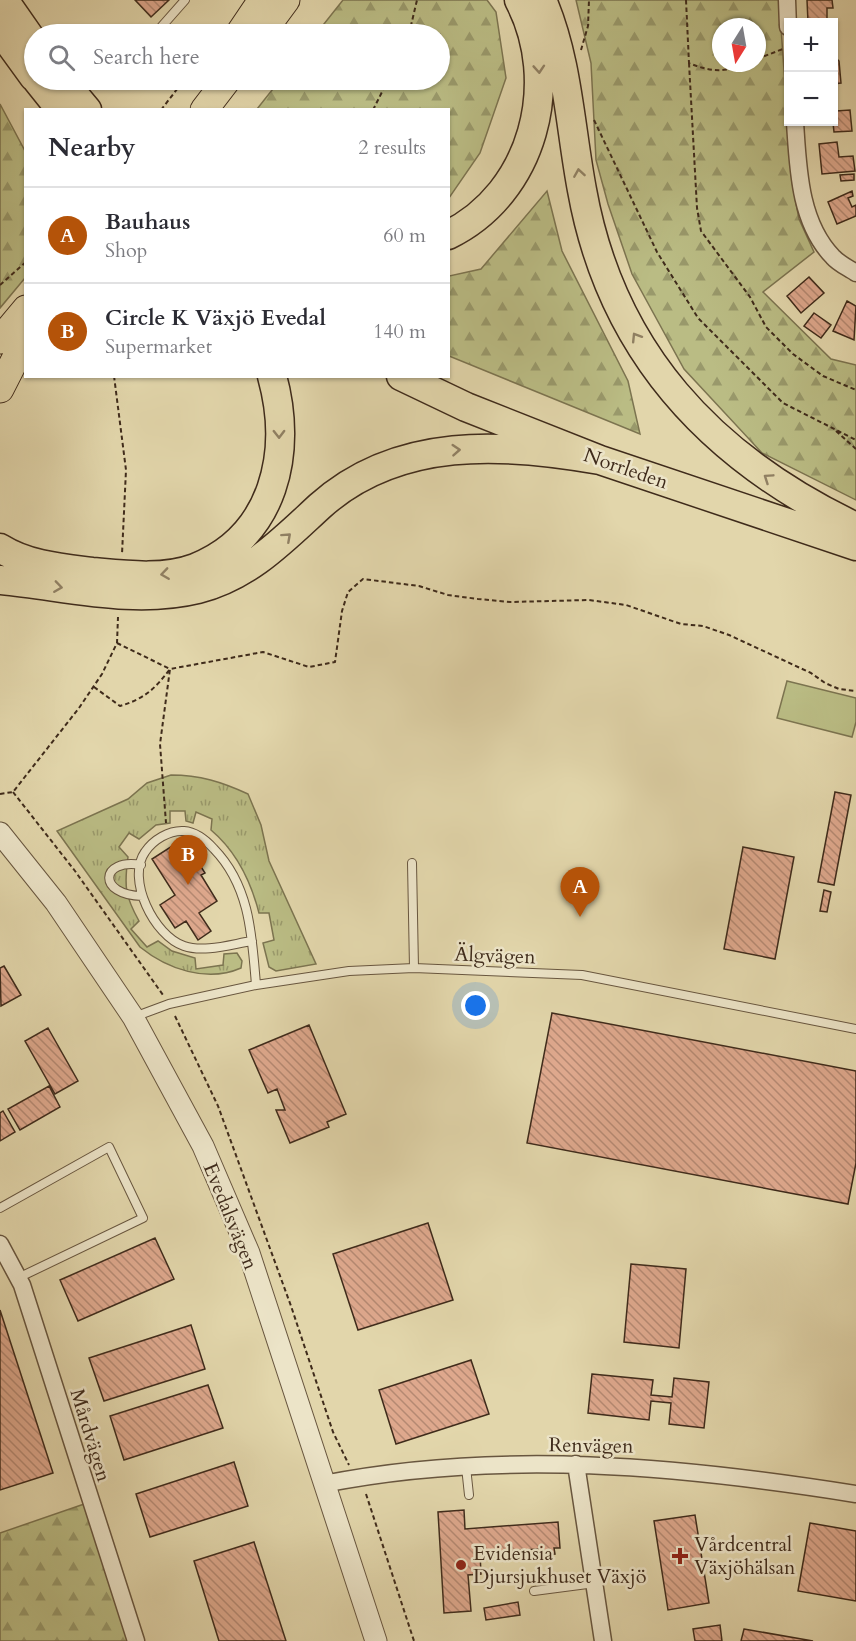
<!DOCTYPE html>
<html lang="en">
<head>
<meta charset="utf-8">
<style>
	body { margin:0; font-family:Cardo,serif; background:#f7f7f7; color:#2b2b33 }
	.controls { position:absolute; right:18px; top:18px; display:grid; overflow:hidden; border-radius:0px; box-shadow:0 2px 4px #0004 }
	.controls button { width:54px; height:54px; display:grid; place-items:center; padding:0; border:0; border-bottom:2px solid #e1e1e2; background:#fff; color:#2b2b33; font:30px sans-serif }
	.compass { position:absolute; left:712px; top:18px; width:54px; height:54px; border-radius:50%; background:#fff; box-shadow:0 2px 4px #0004; rotate:191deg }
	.you { position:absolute; left:476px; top:1006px; width:21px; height:21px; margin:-15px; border:4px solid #fff; border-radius:50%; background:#1a73e8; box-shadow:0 0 0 9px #1a73e833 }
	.badge { display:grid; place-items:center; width:39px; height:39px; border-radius:50%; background:#b45309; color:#fff; font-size:20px; font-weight:700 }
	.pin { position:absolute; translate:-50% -50px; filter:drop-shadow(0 2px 3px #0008) }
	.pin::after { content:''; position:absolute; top:32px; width:21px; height:18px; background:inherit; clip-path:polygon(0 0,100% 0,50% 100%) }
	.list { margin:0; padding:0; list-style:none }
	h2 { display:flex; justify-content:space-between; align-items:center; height:78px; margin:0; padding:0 24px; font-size:26px }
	h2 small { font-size:20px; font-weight:400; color:#7c7c81 }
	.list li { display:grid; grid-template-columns:39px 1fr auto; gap:18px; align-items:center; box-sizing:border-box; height:96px; padding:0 24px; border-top:2px solid #e1e1e2 }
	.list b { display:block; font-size:22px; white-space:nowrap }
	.list p { margin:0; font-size:20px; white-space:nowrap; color:#7c7c81 }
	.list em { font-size:20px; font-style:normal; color:#7c7c81 }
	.icon { flex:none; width:33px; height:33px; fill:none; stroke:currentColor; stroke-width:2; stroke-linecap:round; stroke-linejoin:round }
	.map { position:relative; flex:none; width:856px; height:1641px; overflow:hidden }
	.search { position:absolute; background:#fff; box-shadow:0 2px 4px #0004; left:24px; top:24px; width:426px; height:66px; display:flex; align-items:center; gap:15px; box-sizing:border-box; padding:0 21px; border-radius:33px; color:#7c7c81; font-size:22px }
	.panel { position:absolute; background:#fff; box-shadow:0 2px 4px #0004; left:24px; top:108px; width:426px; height:270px; border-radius:0px }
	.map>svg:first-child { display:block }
	.grass { fill:url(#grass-tufts); stroke:#7c7450; stroke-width:1.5 }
	.forest { fill:url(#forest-firs); stroke:#7c7450; stroke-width:1.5; fill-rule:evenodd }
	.park { fill:#babc84; stroke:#7c7450; stroke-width:1.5 }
	.building { fill:url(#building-back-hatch); stroke:#3f2b1b; stroke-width:1.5 }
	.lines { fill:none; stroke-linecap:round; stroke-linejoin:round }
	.service-casing { stroke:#68563f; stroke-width:10 }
	.minor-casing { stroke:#68563f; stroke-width:19 }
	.tertiary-casing { stroke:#68563f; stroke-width:23 }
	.primary-casing { stroke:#3f2b1b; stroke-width:29 }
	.trunk-casing { stroke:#3f2b1b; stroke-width:31 }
	.path { stroke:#3f2b1b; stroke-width:2; stroke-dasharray:4.5 3; stroke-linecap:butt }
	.service { stroke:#ece4c8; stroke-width:8 }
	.minor { stroke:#ece4c8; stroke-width:16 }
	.tertiary { stroke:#ece4c8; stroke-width:21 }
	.primary { stroke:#e2d6ab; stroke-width:27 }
	.trunk { stroke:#e2d6ab; stroke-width:28 }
	.oneway { stroke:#908063 }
	.poi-dot { fill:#8f2418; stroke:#ece4c8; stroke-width:2 }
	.labels { text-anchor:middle; stroke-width:5; stroke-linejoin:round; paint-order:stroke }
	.street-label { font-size:20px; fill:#3f2b1b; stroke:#ece4c8 }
	.poi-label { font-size:20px; fill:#3f2b1b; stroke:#ece4c8; text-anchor:start }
</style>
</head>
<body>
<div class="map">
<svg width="856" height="1641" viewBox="0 0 856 1641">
	<defs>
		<pattern id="grass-tufts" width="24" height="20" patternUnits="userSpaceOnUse" patternTransform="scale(1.5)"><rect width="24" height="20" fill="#babc84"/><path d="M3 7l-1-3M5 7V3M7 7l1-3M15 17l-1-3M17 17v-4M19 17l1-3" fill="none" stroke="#99996b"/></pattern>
		<pattern id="forest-firs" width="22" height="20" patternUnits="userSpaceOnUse" patternTransform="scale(1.5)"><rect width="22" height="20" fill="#babc84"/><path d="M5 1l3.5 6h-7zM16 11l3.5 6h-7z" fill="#99996b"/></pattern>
		<pattern id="building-back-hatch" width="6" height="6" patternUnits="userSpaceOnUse" patternTransform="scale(1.5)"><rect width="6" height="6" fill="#dea88d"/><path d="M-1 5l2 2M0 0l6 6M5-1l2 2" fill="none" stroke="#b58972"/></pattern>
	</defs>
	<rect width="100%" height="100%" fill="#e2d6ab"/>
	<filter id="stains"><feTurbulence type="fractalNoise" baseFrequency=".00333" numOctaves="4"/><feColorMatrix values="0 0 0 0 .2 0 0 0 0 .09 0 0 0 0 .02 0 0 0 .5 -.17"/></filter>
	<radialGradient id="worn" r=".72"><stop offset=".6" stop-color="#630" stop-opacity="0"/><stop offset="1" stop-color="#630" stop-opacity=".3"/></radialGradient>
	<path class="grass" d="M171,775C200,775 222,782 248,794L261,825L269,861L316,964L276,971L269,967L263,943L274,940L269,913H259C251,882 236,851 211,830L212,819L196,812L193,823L186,821L185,811H170V823L156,825L139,839L129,833L119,847L128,857C124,886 125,896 139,921L131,929L147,947L158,941L172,951L195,958L196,969L223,965L224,954L237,953L242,961L241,968C207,983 167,969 140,947L57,831L128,799L147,783Z"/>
	<path class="forest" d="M343,0H487L496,12L506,78L480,153L449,198L448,110L257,109L280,80H440V34H316Z
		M576,0H779L792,182L799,219L814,252L763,292L831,359L856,365V500L762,453L684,369L632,274L608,204L596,160L591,63ZM721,27H757V63H721Z
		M0,104L25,151V278L0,308Z
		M547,191L562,251L628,381L640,434L449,356V276L481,269Z
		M90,1502L136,1641H0V1533Z"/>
	<path class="park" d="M787,681L856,698V722L852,737L777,718Z"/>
	<path class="building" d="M135,0H169L151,17Z
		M807,0H832L833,8H827V21L835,20L837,35L834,36V22H808Z
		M834,56L839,61L841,83L834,84Z
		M834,94L836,111L850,110L852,131L834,132L833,123L817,124V122H834Z
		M837,142L839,157L853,156L855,171L822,174L819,144Z
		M854,174V180L841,181L840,175Z
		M852,191L853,196L848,198L852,207L856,205V216L837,224L828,202Z
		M809,277L824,293L801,313L787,296Z
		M847,301L856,306L854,340L833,331Z
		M814,313L831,325L821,338L804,326Z
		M835,792L851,795L834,885L818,882Z
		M183,839L205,873L201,875L217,901L199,913L211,931L198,940L186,921L175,928L160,905L175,895L152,859Z
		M743,847L794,857L775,959L724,949Z
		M824,890L831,892L827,912L820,911Z
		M4,966L21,995L1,1006L0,968Z
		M552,1013L856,1071V1163L848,1204L527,1143Z
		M309,1025L346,1114L327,1122L329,1127L290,1143L276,1110H285L277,1089L268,1093L249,1050Z
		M48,1028L78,1081L55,1094L25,1041Z
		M49,1086L60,1107L20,1130L8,1109Z
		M3,1111L15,1132L0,1141V1113Z
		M428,1223L453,1300L358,1330L333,1254Z
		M155,1238L174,1279L78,1321L60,1280Z
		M631,1264L686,1269L679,1348L624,1342Z
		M0,1310L53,1473L0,1490Z
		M191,1325L205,1369L104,1401L89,1358Z
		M471,1360L489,1414L396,1444L379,1390Z
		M592,1374L653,1380L651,1395L672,1397L674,1378L709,1382L704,1428L669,1424L671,1403L651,1401L649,1420L588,1413Z
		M208,1385L223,1428L124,1460L110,1416Z
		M234,1462L248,1506L150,1537L136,1494Z
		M464,1510L465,1529L558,1522L560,1548H554L555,1554L539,1555V1549L480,1553L481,1574L468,1575L471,1611L444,1613L438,1512Z
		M695,1515L709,1603L668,1610L654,1521Z
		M810,1523L856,1531V1601L798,1591Z
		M254,1542L286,1641H219L194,1561Z
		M518,1602L520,1615L486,1620L484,1608Z
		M720,1625L722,1641H695L693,1629Z
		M744,1629L813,1641H741Z"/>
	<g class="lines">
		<g class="service-casing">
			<path id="service" d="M155,34L185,0
				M412,863L414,968
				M141,865C100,858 97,895 142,896
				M252,941C232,944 204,953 184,946C154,936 126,879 145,852C153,840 169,830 184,831C196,832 206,840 214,849C250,886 252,936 256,985
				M134,1017L169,1004L256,985L349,971L414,968L582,975L856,1029
				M0,1208L109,1147L143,1218L18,1278
				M466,1467L469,1495
				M534,1591L595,1583"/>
		</g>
		<g class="minor-casing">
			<path id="minor" d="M787,0L788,27
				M795,122C798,167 799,222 833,257C839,264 849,268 856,273
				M0,1244L22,1285L136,1641
				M576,1464L603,1641
				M323,1484C500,1449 680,1466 856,1494"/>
		</g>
		<g class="tertiary-casing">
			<path id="tertiary" d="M0,833L56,903L133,1017L203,1146L249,1253L376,1641"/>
		</g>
		<g class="primary-casing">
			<path id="primary" d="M239,34L262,0
				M261,34L286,0
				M204,110L227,80
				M0,340L26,309
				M0,389L26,338"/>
		</g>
		<g class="trunk-casing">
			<path id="trunk" d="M4,0L34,43
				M542,0C568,60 570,127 582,190C611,352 711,458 856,527
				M0,30L34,77
				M37,80L61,110
				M62,80L87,110
				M448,235C534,193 562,82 519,0
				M401,376L466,407L600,460L856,546
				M0,548C27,565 60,568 92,572C125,575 163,580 195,568C275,536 293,452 272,376
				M0,580C65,586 133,605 198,589C249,576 283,540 320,506C398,436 504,443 600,460"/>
		</g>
		<path class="path" d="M686,0L689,63C710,72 726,73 748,63
			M409,34L417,0
			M581,50L588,26L589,0
			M757,59L788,47
			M689,63L697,208L701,231L750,297L766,327L793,354L823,376L856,390
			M161,110L184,80
			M373,110L388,80
			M594,120L657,252L698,318L783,403L856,440
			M0,285L26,262
			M114,376L126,470L122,554
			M836,431L856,449
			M117,643L170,669L160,744L166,823
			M94,687L120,706C144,699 155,689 170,669L263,652L309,667L335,662L342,611L348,592L363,579L419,586L448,595L478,599L510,602L589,600L626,605L681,624L703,626L729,635L811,673L825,683L839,689L856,691
			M13,792L75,871L163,995
			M0,794L13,792L79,708L102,674L117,643L118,617
			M175,1016L218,1106L291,1306L333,1432L349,1465
			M366,1494L414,1641"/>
		<use href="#service" class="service"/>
		<use href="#minor" class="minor"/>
		<use href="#tertiary" class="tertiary"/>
		<use href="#primary" class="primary"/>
		<use href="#trunk" class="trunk"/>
	</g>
	<defs><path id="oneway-chevron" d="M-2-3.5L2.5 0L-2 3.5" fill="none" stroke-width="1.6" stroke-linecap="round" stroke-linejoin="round" transform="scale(1.5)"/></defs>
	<g class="oneway">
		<use href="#oneway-chevron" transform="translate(539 69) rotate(86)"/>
		<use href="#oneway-chevron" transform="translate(579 173) rotate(-99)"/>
		<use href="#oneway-chevron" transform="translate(636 337) rotate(-122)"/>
		<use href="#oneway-chevron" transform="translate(279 434) rotate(89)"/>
		<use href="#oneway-chevron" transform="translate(456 450) rotate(-4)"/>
		<use href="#oneway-chevron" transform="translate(768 478) rotate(-146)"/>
		<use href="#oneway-chevron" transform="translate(287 537) rotate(-42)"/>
		<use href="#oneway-chevron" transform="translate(165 574) rotate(172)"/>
		<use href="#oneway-chevron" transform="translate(58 587) rotate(8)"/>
	</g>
	<g class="poi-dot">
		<path d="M677 1547h6v6h6v6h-6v6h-6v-6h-6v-6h6z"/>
		<circle cx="461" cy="1565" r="6"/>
	</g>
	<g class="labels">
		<g class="street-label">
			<text transform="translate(626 468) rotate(19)" y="7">Norrleden</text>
			<text transform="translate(495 955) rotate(2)" y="7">Älgvägen</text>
			<text transform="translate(231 1216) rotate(68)" y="7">Evedalsvägen</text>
			<text transform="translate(91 1435) rotate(73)" y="7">Mårdvägen</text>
			<text transform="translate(591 1445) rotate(1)" y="7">Renvägen</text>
		</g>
		<g class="poi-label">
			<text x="694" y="1551">Vårdcentral<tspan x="694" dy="23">Växjöhälsan</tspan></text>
			<text x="473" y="1560">Evidensia<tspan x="473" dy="23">Djursjukhuset Växjö</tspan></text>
		</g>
	</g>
	<rect width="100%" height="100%" filter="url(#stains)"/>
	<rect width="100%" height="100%" fill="url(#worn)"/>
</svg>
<div class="controls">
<button>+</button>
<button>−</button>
</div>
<svg class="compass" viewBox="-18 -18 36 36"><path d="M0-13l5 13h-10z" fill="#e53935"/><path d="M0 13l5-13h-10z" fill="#7c7c81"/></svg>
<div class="you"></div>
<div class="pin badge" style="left:580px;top:917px">A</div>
<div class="pin badge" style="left:188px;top:885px">B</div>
<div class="search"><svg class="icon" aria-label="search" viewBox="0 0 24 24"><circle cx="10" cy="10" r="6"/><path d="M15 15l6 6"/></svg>Search here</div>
<section class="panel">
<h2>Nearby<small>2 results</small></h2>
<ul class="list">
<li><span class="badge">A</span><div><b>Bauhaus</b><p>Shop</p></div><em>60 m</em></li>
<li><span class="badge">B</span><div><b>Circle K Växjö Evedal</b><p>Supermarket</p></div><em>140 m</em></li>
</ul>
</section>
</div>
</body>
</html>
